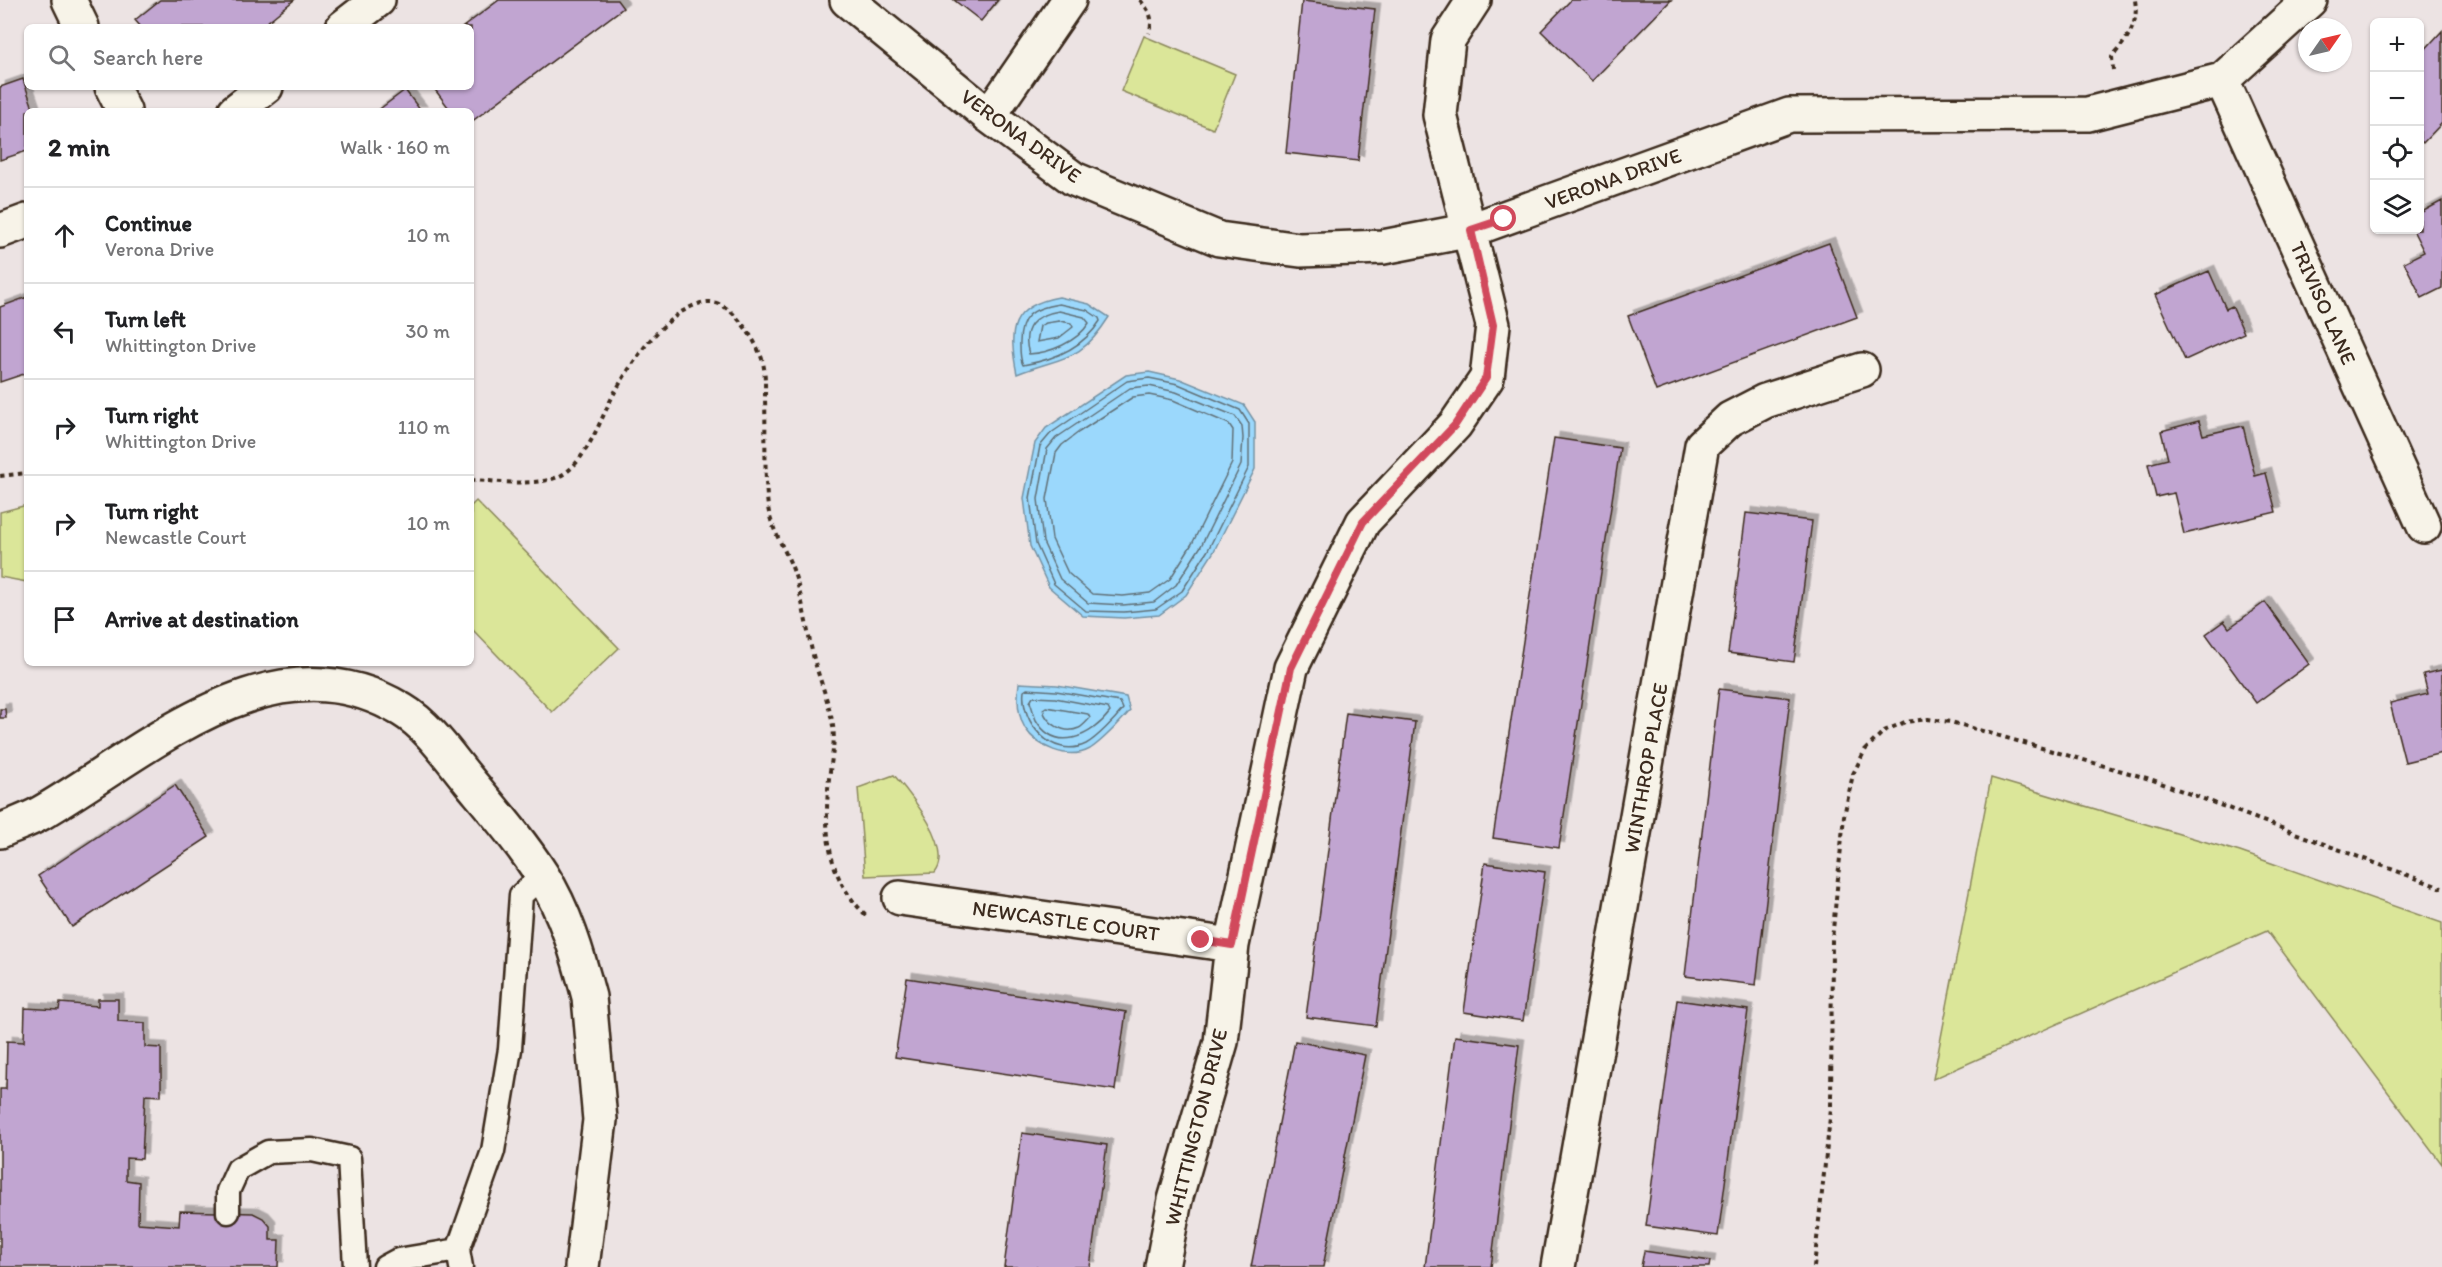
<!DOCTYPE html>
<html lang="en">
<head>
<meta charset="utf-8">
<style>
	body { margin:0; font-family:Itim,sans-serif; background:#f2f2f2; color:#202124 }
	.controls { position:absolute; right:18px; top:18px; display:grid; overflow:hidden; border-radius:9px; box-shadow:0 2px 4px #0004 }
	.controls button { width:54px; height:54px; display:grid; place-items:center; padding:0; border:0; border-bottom:2px solid #e0e0e0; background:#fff; color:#202124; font:30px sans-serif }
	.compass { position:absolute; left:2298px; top:18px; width:54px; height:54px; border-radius:50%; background:#fff; box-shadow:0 2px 4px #0004; rotate:56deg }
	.stop { position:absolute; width:18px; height:18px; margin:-14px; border:4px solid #d1495b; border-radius:50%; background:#fff }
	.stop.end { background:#d1495b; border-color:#fff; box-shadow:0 2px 6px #0008 }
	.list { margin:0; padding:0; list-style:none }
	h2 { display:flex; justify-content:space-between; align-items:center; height:78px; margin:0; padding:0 24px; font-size:26px }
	h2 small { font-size:20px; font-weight:400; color:#757577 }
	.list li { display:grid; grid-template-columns:39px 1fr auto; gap:18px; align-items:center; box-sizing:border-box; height:96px; padding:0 24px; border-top:2px solid #e0e0e0 }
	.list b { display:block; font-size:22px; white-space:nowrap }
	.list p { margin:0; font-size:20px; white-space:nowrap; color:#757577 }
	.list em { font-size:20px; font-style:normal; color:#757577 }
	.icon { flex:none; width:33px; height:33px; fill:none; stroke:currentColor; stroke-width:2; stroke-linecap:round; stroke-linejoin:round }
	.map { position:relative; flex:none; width:2442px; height:1267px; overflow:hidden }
	.search { position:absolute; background:#fff; box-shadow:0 2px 4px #0004; left:24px; top:24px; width:450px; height:66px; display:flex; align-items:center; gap:15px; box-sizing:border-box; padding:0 21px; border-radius:9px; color:#757577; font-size:22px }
	.panel { position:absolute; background:#fff; box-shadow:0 2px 4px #0004; left:24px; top:108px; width:450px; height:558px; border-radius:9px }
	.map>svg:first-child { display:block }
	.green { fill:#dbe699; stroke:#8b885c; stroke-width:1.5 }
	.water { fill:#9bd8fc; stroke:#7592a3; stroke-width:1.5 }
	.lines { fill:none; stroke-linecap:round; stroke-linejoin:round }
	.shore { stroke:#617077; stroke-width:1.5 }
	.building { fill:#c1a5d1; stroke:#3b2a1e; stroke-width:1.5; filter:url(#shadow) }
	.service-casing { stroke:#3b2a1e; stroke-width:27 }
	.minor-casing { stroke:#3b2a1e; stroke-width:38 }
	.path { stroke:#3b2a1e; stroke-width:4; stroke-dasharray:4.5 4.5; stroke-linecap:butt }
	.service { stroke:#f7f3e8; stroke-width:22 }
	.minor { stroke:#f7f3e8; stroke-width:33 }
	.route { stroke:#d1495b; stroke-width:8 }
	.labels { text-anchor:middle; stroke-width:6; stroke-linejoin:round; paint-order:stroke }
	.street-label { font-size:21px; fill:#3b2a1e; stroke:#f7f3e8 }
</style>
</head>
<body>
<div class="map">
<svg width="2442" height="1267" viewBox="0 0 2442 1267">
	<defs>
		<filter id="shadow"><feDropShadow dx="5.5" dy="-5.5" stdDeviation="0" flood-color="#0004"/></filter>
	</defs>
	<rect width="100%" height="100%" fill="#ece3e3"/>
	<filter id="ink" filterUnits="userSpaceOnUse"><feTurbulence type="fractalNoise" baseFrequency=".0167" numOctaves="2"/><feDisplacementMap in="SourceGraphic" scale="12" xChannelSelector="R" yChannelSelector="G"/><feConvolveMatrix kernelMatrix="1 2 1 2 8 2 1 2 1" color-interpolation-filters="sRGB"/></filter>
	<g filter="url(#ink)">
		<path class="green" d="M1144,36L1235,74L1213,129L1121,91Z
			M476,501L619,648L552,712L471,628V506Z
			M27,505V582L0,577V512Z
			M894,775C911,795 955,848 935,873L865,876L858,788Z
			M1991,778L2240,852L2442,923V1164L2267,931L1933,1079Z"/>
		<path class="water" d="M1059,297L1089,304L1109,317C1080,363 1063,356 1017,374C1008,330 1010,306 1059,297Z
			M1149,372L1180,379L1244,405L1255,422V469L1213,553L1186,595L1159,615L1124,618L1083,616L1049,587L1030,546L1024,498L1035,443L1046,428L1126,375Z
			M1019,683L1057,685L1126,697L1130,711C1118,724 1105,739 1090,749C1068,761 1037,747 1025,728C1017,714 1017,698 1019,683Z"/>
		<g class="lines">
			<path class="shore" d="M1059,304L1087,310L1099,318L1100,321C1083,348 1053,360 1023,365C1020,359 1020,353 1020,346C1019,316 1032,308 1059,304Z
				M1059,311L1084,317L1089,323C1077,342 1050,353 1029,354C1021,328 1034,315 1059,311Z
				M1059,321L1071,323L1073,327L1059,338L1037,342L1040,326L1046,323Z
				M1149,378L1178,384L1240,410L1249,424V467L1208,550L1182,591L1156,609L1124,612L1086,611L1054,584L1036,544L1030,498L1040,446L1051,433L1127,381Z
				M1149,386L1176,392L1235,416L1242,426L1243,438L1241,465L1201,546L1176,585L1154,602L1123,605L1088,603L1060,579L1043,542L1038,499L1047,449L1056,438L1130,388Z
				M1149,395L1173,400L1229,424L1233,430L1232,463L1193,542L1170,579L1150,593L1123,596L1092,594L1068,573L1052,539L1047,499L1056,453L1062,445L1079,432L1133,397Z
				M1027,689L1056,691L1120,702L1123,709C1115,719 1097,738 1086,744C1052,760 1020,722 1024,691Z
				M1033,697L1055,698L1108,708L1110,712C1092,736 1056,754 1036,720C1034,715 1032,707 1030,702Z
				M1046,707L1088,714L1090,718C1087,721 1083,726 1079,728C1064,735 1046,723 1043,709Z"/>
		</g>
		<path class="building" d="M160,0H294L261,27H141L135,20Z
			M499,0H617L623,8L471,122V111H451L433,87H471V27H463Z
			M954,0H998L981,21Z
			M1571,0H1671L1592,81L1541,31Z
			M1302,1L1375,9L1358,161L1286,153Z
			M2442,31V123L2423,143L2420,140V55Z
			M23,79L34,111H27V151L0,160V87Z
			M405,90L421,111H377Z
			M2442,201V288L2422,298L2404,262L2424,252L2413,230H2420V213Z
			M1829,243L1857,317L1656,391L1628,316Z
			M2209,271L2226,309L2232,306L2244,333L2185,360L2155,295Z
			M27,297V373L0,382V307Z
			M2199,421L2203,435L2243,426L2255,476L2266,473L2276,512L2184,534L2174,493L2156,497L2148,464L2168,459L2161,431Z
			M1554,438L1620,448L1559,848L1493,838Z
			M1746,513L1812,521L1794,662L1728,653Z
			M2265,602L2309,664L2256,703L2206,634L2224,621L2229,628Z
			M2442,670V753L2405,762L2390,703L2428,694L2423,674Z
			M1719,689L1790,698L1756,985L1685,976Z
			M0,709H5L6,718H0Z
			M1346,713L1415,722L1376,1026L1306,1017Z
			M175,785L209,837L72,927L38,876Z
			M1485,863L1545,872L1523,1021L1464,1012Z
			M907,978L1126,1012L1115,1090L895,1057Z
			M98,999H118V1021L145,1023V1047L161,1048V1096L145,1095L142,1159L126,1158V1180L139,1182L138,1223L179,1226L180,1211L253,1213L263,1218L270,1226V1240H279L278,1267H0V1089H6L7,1041L24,1042L25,1008L59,1010L60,1003L98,1006Z
			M1677,1000L1748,1010L1718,1236L1646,1226Z
			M1455,1036L1519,1045L1491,1267H1425Z
			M1295,1041L1365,1055L1323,1267H1251Z
			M1022,1133L1107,1145L1090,1267H1004Z
			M1644,1251L1710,1261L1709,1267H1641Z"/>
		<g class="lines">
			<g class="service-casing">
				<path id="service" d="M228,1212V1191L238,1169L268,1152L312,1150L349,1158L355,1267
					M385,1267L398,1260L458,1250
					M461,1267L458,1250L493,1151L510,1049L521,895L542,876"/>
			</g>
			<g class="minor-casing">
				<path id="minor" d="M69,0L82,27
					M847,0L989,116L1074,179L1219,239L1300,250L1383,247L1471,230L1789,115L2088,114L2222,80L2310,0
					M343,27L378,0
					M2222,80L2424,526
					M112,87L124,111
					M235,111L266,87
					M989,116L1069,0
					M0,231L27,221
					M0,831C14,825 29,820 41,813C148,751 273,632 402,710C429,726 450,758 470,782C495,812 521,842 542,875C565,911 578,955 589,997L600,1120L582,1267
					M900,898L1232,945
					M1162,1267L1175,1200L1221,1042L1232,945L1291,668L1363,522L1455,425L1487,378L1493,325L1440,115L1448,40L1474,0
					M1558,1267L1702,445L1730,419L1765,401L1862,370"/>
			</g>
			<path class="path" d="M1140,0C1150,12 1154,18 1149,33
				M2113,70L2112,57C2127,39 2139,25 2135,0
				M0,476L27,473
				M471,480C496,481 537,487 560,476C587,463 602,414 616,390C634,360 654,329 683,311C690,307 702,301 711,302C731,303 753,336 760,354C766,366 765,385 765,398C766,434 764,472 768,507C771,529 784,547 792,567C803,597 806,628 814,659C820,681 829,702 833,726C836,747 829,768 828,790C824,840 830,882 868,917
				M1814,1267L1831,1108L1832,940L1844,816L1853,774L1865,750L1884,731L1905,722L1928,719L1951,722L2150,779L2442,888"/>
			<use href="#service" class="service"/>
			<use href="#minor" class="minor"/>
		</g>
	</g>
	<g class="lines" filter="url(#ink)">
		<path class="route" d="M1201,940L1232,945L1291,668L1363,522L1455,425L1486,378L1493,325L1471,230L1504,219"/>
	</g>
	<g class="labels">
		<g class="street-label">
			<text transform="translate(1021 136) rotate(36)" y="7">VERONA DRIVE</text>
			<text transform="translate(1613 179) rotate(-20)" y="7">VERONA DRIVE</text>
			<text transform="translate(2323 303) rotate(66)" y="7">TRIVISO LANE</text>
			<text transform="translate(1646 768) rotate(-80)" y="7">WINTHROP PLACE</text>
			<text transform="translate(1066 921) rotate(8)" y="7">NEWCASTLE COURT</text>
			<text transform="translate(1196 1127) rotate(-76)" y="7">WHITTINGTON DRIVE</text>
		</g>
	</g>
</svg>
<div class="controls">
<button>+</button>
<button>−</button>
<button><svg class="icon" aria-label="locate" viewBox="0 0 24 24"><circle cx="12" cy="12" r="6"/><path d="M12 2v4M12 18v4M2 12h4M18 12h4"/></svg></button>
<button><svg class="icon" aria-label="layers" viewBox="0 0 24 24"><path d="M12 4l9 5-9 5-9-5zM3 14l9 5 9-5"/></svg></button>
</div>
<svg class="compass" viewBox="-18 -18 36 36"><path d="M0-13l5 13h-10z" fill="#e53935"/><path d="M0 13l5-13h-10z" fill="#757577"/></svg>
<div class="stop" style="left:1504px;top:219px"></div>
<div class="stop end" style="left:1201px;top:940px"></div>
<div class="search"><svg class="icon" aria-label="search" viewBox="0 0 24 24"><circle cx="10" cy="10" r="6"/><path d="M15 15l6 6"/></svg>Search here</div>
<section class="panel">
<h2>2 min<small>Walk · 160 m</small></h2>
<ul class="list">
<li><svg class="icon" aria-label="ahead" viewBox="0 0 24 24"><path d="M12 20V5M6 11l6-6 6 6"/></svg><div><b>Continue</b><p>Verona Drive</p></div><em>10 m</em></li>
<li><svg class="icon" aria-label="left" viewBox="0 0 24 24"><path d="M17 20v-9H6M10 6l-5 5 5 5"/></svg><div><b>Turn left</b><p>Whittington Drive</p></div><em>30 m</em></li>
<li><svg class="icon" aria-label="right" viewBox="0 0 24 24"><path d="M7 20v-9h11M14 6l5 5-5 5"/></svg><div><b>Turn right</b><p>Whittington Drive</p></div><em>110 m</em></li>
<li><svg class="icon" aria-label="right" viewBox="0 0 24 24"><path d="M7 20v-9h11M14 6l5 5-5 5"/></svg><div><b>Turn right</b><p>Newcastle Court</p></div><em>10 m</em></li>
<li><svg class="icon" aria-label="arrive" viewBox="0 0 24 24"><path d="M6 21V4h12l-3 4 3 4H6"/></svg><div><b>Arrive at destination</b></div></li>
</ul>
</section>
</div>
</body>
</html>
